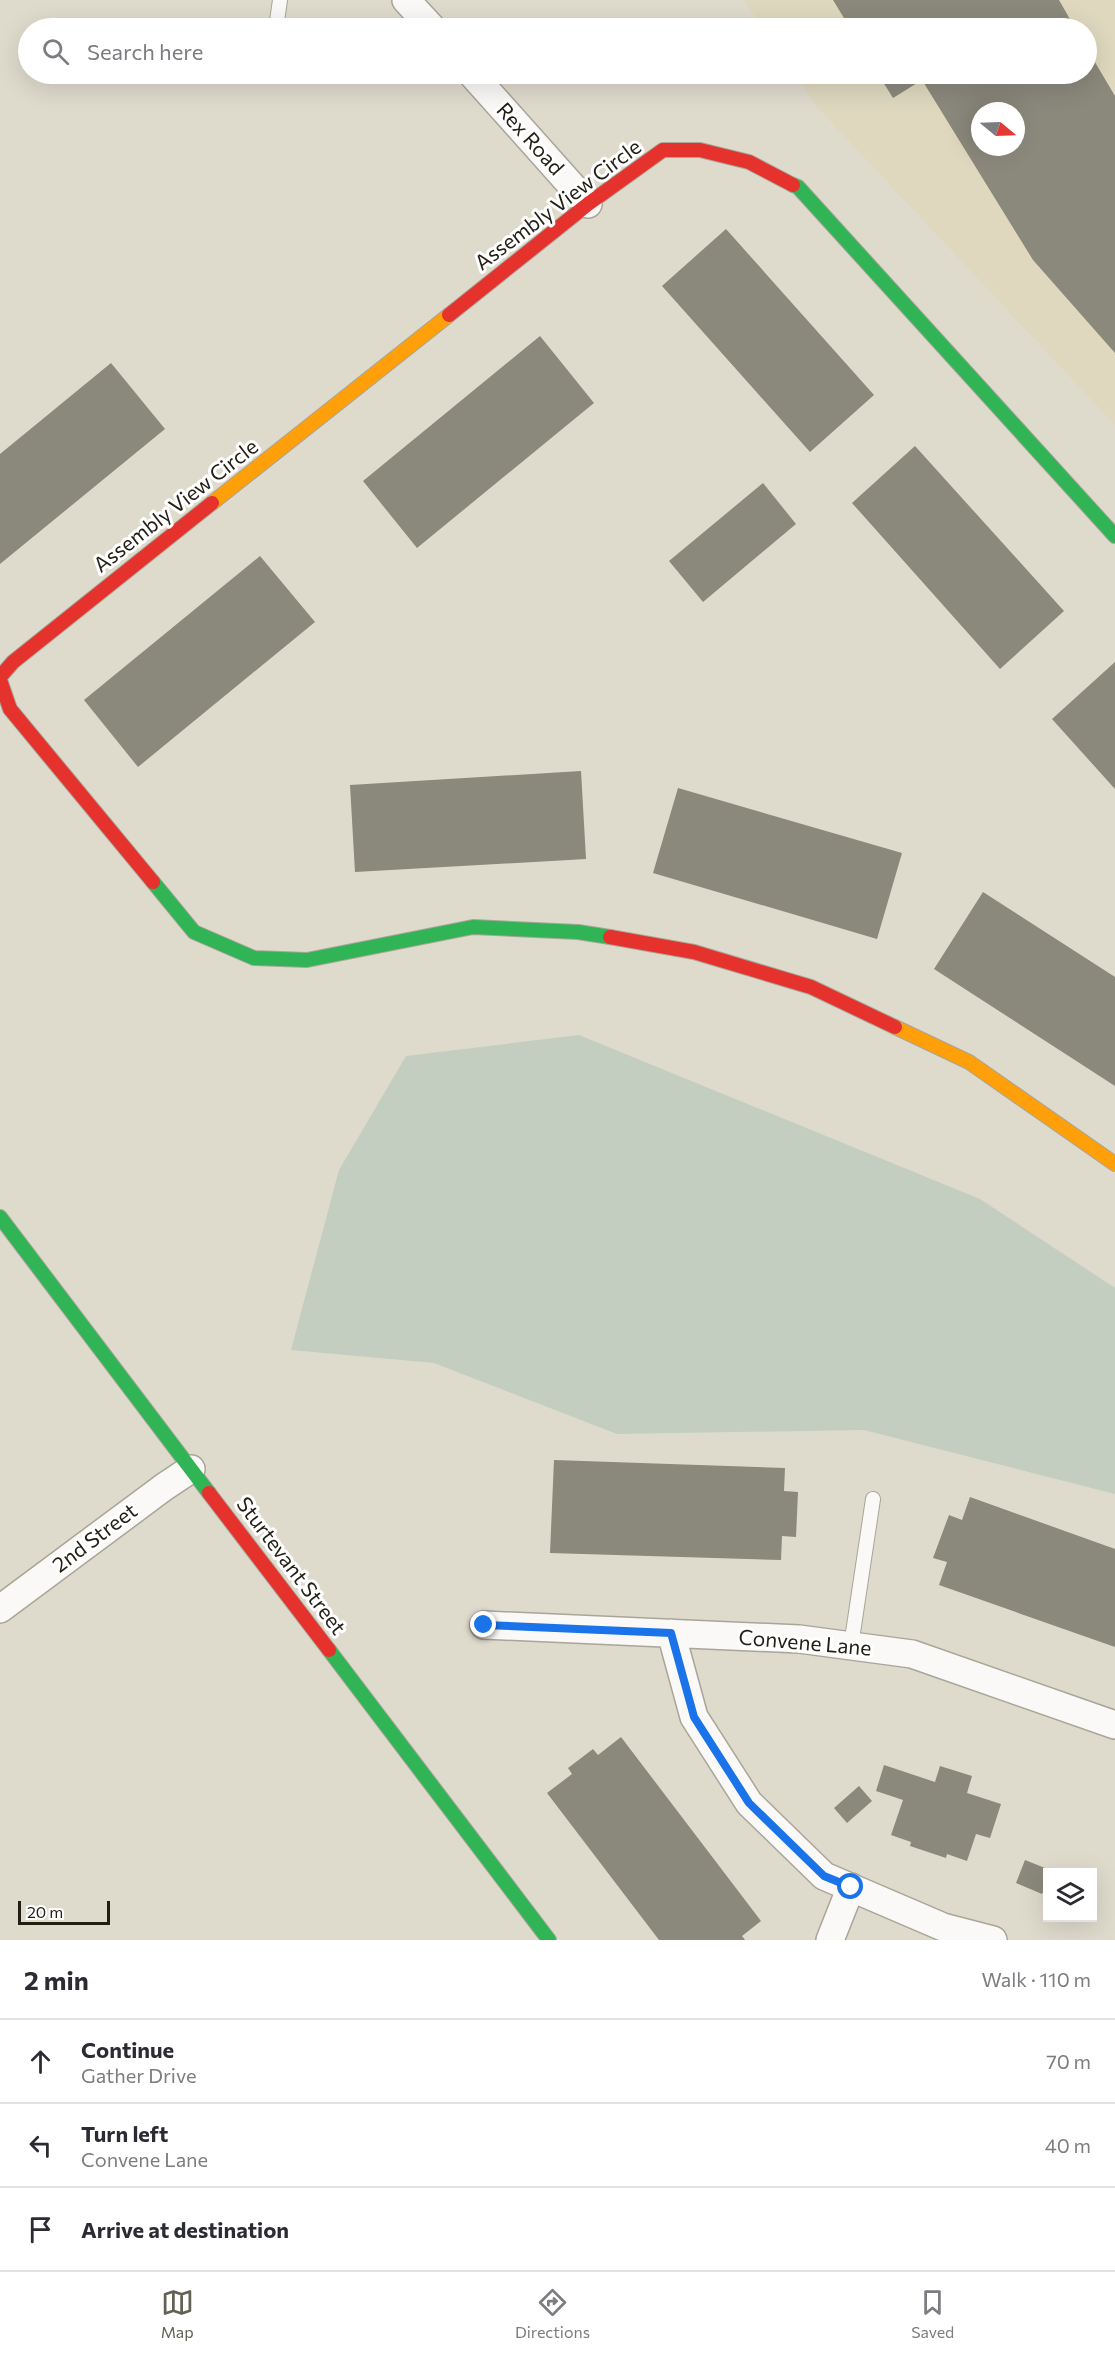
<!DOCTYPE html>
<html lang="en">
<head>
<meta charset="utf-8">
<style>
	body { margin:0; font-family:Commissioner,sans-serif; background:#f7f7f7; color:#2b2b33 }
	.controls { position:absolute; right:18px; bottom:18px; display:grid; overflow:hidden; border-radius:0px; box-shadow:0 6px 24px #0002 }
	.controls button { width:54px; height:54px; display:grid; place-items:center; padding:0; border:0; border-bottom:2px solid #e1e1e2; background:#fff; color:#2b2b33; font:30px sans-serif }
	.compass { position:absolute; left:971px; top:102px; width:54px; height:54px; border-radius:50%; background:#fff; box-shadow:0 6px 24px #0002; rotate:109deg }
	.scale { position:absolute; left:18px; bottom:15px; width:92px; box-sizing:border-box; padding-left:6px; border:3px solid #211e14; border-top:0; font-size:16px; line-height:21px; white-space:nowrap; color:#211e14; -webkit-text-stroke:4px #fff; paint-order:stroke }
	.stop { position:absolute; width:18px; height:18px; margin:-14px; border:4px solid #1a73e8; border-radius:50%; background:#fff }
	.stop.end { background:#1a73e8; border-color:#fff; box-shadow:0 2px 6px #0008 }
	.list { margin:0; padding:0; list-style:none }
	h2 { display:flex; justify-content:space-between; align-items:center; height:78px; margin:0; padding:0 24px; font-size:26px }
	h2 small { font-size:20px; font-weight:400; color:#7c7c81 }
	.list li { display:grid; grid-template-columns:39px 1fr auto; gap:18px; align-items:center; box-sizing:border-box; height:84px; padding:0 24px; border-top:2px solid #e1e1e2 }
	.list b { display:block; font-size:22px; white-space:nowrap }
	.list p { margin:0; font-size:20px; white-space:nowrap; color:#7c7c81 }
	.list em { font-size:20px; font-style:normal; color:#7c7c81 }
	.icon { flex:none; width:33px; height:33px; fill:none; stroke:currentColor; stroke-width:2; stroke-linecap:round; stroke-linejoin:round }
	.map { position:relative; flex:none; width:1115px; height:1940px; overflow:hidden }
	.search { position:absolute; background:#fff; box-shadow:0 6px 24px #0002; left:18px; right:18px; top:18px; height:66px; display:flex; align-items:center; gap:15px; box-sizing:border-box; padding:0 21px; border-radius:33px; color:#7c7c81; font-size:22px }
	.sheet { height:330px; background:#fff }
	nav { display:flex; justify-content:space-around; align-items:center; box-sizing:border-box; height:84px; border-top:2px solid #e1e1e2; background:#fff; font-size:16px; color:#7c7c81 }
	nav a { display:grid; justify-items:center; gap:3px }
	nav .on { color:#636054 }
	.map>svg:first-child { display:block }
	.built { fill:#dfd8bf; fill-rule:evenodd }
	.grass { fill:#c4cec0 }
	.building { fill:#8b887c; fill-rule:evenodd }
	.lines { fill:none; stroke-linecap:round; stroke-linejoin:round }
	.lane-casing { stroke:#a8a599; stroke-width:16 }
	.street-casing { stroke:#a8a599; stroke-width:30 }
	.fast-casing { stroke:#a8a599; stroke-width:16 }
	.slow-casing { stroke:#a8a599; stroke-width:16 }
	.jam-casing { stroke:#a8a599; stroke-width:16 }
	.lane { stroke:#faf9f7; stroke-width:14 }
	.street { stroke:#faf9f7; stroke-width:27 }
	.fast { stroke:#30b455; stroke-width:14 }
	.slow { stroke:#ff9f0a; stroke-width:14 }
	.jam { stroke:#e5322d; stroke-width:14 }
	.route { stroke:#1a73e8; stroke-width:8 }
	.labels { text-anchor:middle; stroke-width:6; stroke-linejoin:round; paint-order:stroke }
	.street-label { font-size:21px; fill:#211e14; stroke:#fff }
</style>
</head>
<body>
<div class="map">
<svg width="1115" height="1940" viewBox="0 0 1115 1940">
	<rect width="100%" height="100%" fill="#dedacc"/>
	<path class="built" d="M744,0H1115V425L818,108L795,74H1086V28H763ZM980,111H1016V147H980Z"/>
	<path class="grass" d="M579,1035L980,1199L1115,1288V1494L864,1430L617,1434L434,1363L291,1350L339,1170L406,1056Z"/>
	<path class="building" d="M833,0H1059L1075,28H850Z
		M1086,47L1115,96V353L1033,260L922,80L893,98L878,74H1086ZM980,111H1016V147H980Z
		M726,229L874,395L810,452L662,286Z
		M540,336L594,403L417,548L363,481Z
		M111,363L165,429L0,564V454Z
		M915,446L1064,611L1000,669L852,503Z
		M763,483L796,524L703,602L669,561Z
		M260,556L315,622L138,767L84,700Z
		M1115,662V789L1052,719Z
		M581,771L586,859L355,872L350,785Z
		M678,788L902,853L877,939L653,873Z
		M983,892L1115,977V1086L934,969Z
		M554,1460L785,1468L784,1491L798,1492L796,1537L782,1536L781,1560L550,1553Z
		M970,1497L1115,1549V1647L939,1585L947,1562L933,1558L949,1515L962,1520Z
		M621,1737L761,1921L742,1936L745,1940H659L547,1793L572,1774L568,1768L593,1749L598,1755Z
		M884,1765L935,1782L940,1766L972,1776L967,1793L1001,1804L990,1838L976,1834L967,1861L947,1854L946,1858L910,1846L911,1842L891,1835L903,1800L876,1791Z
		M859,1786L872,1801L847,1823L834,1808Z
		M1025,1860L1055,1872H1048V1881L1042,1894L1016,1883Z"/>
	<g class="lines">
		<g class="lane-casing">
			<path id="lane" d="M276,28L280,0
				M851,1646L873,1499"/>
		</g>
		<g class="street-casing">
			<path id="street" d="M406,0L432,28
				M472,74L588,204
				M0,1609L164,1487L191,1469
				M484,1625L799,1639L912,1654L1115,1725
				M671,1633L694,1717L749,1803L824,1876L943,1927L993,1940
				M830,1940L851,1887"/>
		</g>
		<g class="fast-casing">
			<path id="fast" d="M793,185L798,187L1115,536
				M153,882L194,932L254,958L307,960L473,927L578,932L610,937
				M0,1217L209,1493
				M329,1650L549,1940"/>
		</g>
		<g class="slow-casing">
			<path id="slow" d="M212,503L449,315
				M895,1027L969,1062L1115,1164"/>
		</g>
		<g class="jam-casing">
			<path id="jam" d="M449,315L588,204L663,150H700L749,162L793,185
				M0,677L13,662L212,503
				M0,680L10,709L153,882
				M610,937L694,952L811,987L895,1027
				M209,1493L329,1650"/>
		</g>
		<use href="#lane" class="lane"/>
		<use href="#street" class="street"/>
		<use href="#fast" class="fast"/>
		<use href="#slow" class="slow"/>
		<use href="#jam" class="jam"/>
	</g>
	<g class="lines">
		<path class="route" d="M484,1625L671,1633L694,1717L749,1803L824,1876L851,1887"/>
	</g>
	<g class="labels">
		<g class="street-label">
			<text transform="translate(530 139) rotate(48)" y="7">Rex Road</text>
			<text transform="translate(558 205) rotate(-37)" y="7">Assembly View Circle</text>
			<text transform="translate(176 506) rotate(-38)" y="7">Assembly View Circle</text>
			<text transform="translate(95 1538) rotate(-37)" y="7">2nd Street</text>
			<text transform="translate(291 1566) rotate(53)" y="7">Sturtevant Street</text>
			<text transform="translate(805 1643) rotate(5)" y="7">Convene Lane</text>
		</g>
	</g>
</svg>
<div class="controls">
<button><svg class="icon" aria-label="layers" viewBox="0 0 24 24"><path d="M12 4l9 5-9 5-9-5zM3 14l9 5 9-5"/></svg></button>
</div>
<svg class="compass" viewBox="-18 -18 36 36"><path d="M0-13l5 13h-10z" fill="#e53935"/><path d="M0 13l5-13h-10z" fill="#7c7c81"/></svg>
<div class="scale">20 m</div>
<div class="stop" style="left:851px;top:1887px"></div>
<div class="stop end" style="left:484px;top:1625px"></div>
<div class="search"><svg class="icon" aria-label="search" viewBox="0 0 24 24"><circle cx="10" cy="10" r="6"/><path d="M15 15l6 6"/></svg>Search here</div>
</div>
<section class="sheet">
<h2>2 min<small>Walk · 110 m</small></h2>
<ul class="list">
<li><svg class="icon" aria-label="ahead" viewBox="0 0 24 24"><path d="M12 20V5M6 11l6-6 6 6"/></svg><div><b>Continue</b><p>Gather Drive</p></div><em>70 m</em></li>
<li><svg class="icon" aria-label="left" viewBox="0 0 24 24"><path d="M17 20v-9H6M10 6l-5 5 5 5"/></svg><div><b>Turn left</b><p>Convene Lane</p></div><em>40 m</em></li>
<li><svg class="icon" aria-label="arrive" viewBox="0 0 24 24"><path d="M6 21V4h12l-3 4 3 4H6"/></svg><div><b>Arrive at destination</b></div></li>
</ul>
</section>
<nav>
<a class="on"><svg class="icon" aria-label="map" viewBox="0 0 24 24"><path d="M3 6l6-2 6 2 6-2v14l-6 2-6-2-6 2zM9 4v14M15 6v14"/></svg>Map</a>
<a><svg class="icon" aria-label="directions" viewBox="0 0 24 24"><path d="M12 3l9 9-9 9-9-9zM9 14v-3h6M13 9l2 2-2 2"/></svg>Directions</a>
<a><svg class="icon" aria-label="saved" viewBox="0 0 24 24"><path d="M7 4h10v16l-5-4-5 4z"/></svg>Saved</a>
</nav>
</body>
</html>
